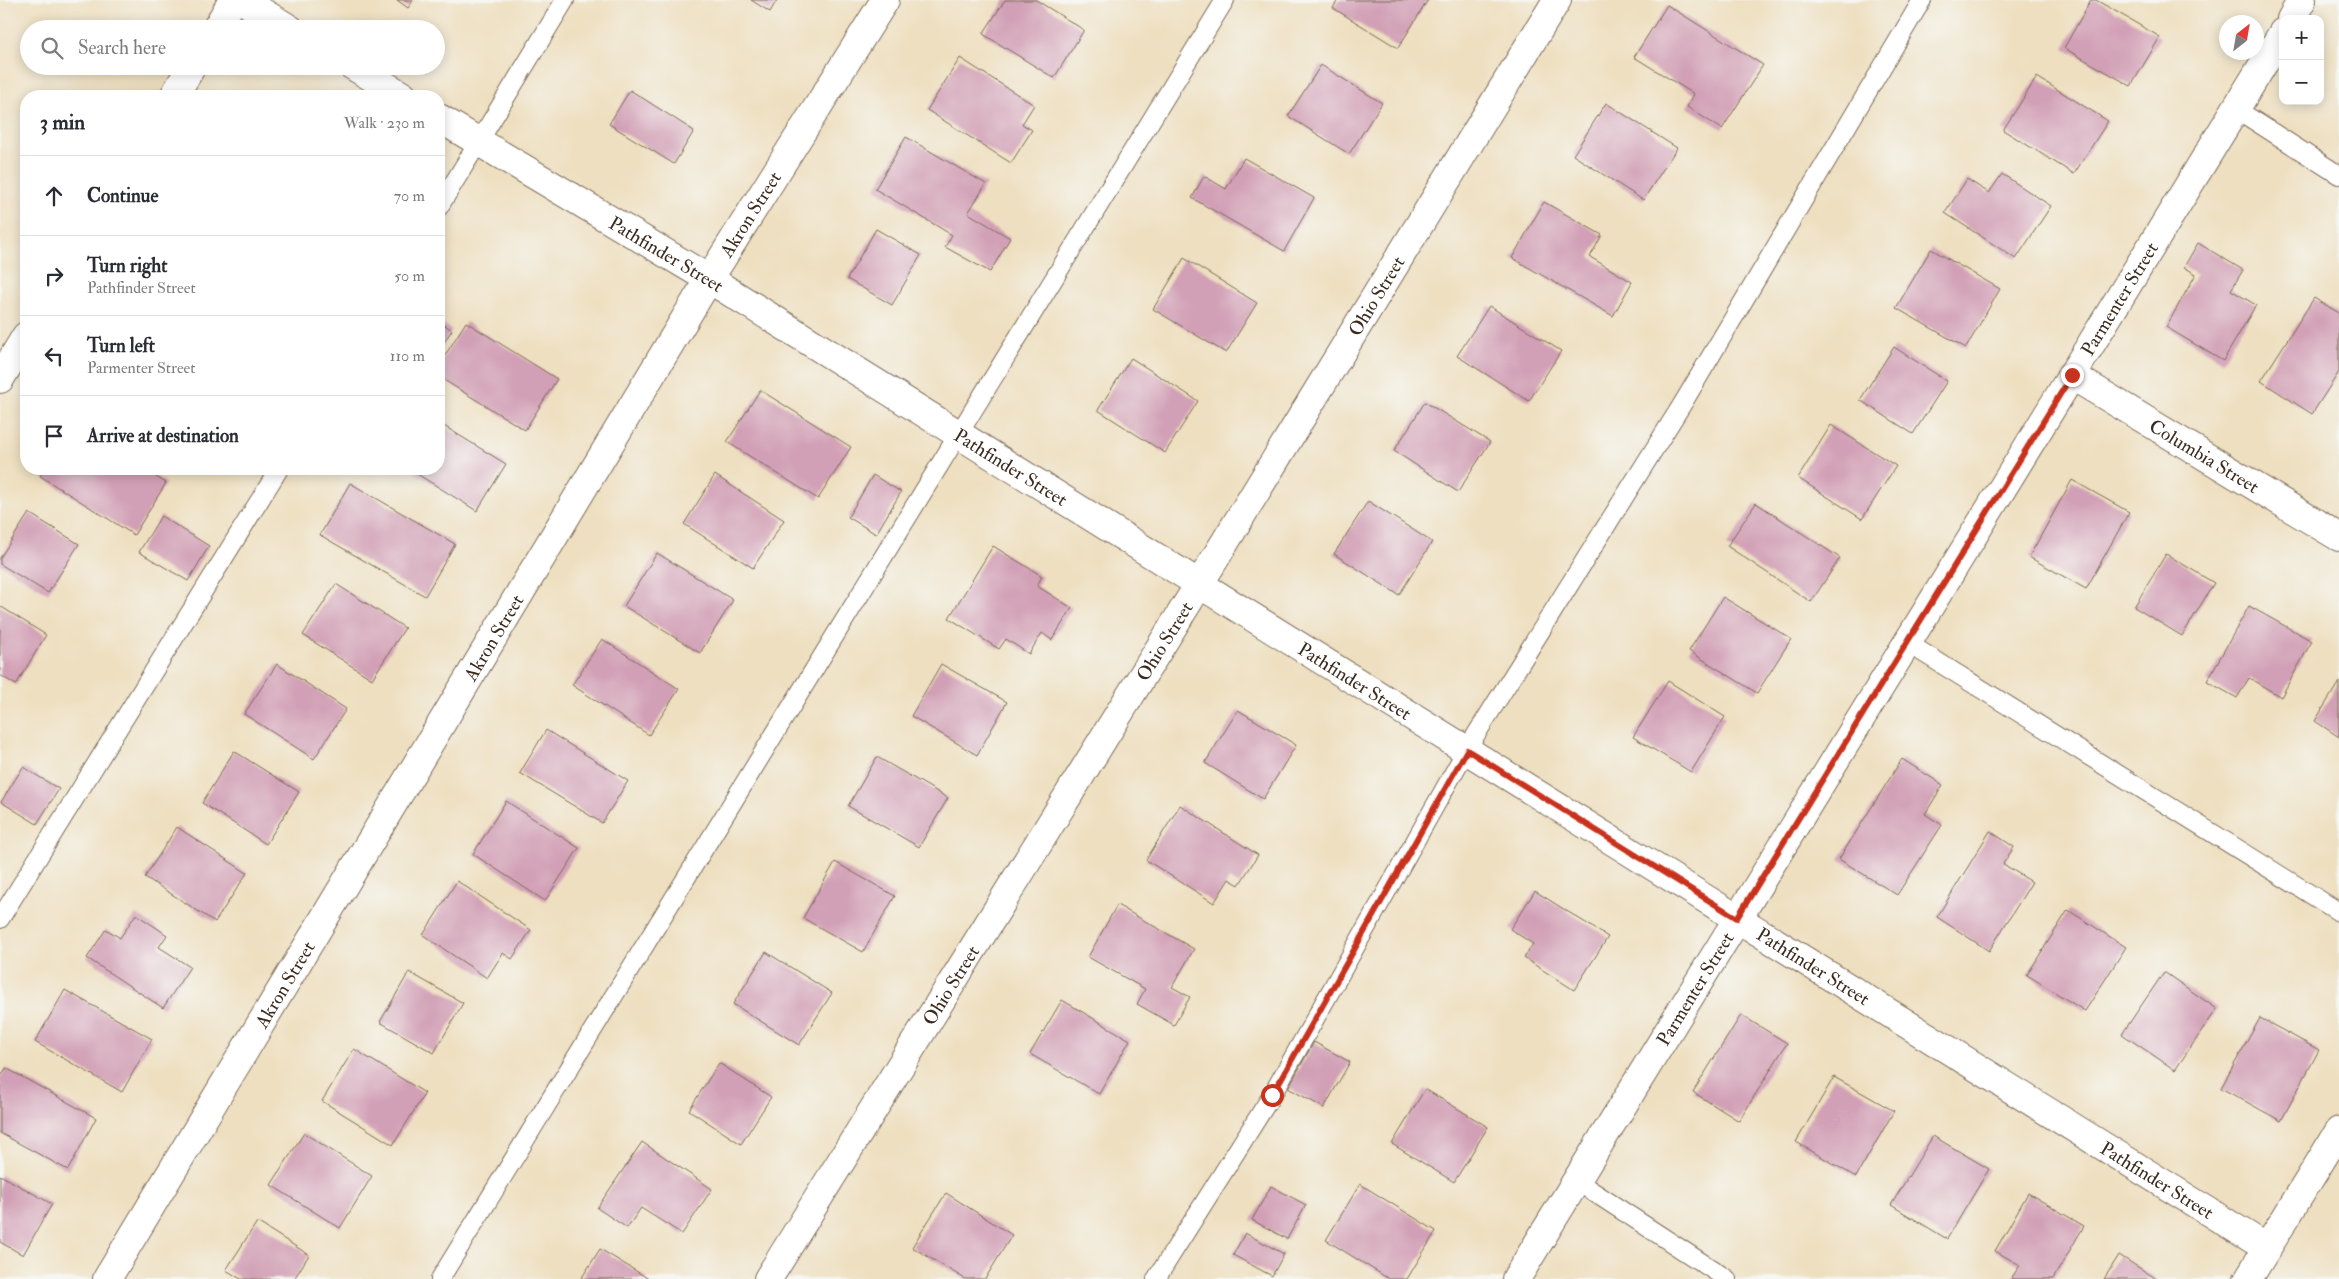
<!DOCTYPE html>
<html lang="en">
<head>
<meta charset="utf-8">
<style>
	body { margin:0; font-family:"IM FELL Double Pica",serif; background:#f7f7f7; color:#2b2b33 }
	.controls { position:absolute; right:15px; top:15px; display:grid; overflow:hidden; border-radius:10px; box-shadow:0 2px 12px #0003 }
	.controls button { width:45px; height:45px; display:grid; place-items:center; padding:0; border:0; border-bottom:1px solid #e1e1e2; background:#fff; color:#2b2b33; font:25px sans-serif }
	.compass { position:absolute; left:2219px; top:15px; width:45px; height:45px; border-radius:50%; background:#fff; box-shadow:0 2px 12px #0003; rotate:31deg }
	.stop { position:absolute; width:15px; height:15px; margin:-11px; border:4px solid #c8321e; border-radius:50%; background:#fff }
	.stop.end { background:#c8321e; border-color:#fff; box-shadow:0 1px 5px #0008 }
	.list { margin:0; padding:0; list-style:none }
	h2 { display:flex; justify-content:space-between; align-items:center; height:65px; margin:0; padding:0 20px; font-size:21px }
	h2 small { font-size:16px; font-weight:400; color:#7c7c81 }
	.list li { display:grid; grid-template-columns:32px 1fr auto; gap:15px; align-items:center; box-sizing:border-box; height:80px; padding:0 20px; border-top:1px solid #e1e1e2 }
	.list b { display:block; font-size:19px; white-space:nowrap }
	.list p { margin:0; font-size:16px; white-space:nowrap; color:#7c7c81 }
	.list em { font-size:16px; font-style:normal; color:#7c7c81 }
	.icon { flex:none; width:28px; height:28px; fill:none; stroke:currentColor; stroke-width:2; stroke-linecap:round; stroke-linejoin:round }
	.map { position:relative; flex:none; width:2339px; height:1279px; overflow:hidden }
	.search { position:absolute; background:#fff; box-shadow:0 2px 12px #0003; left:20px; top:20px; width:425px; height:55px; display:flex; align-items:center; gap:12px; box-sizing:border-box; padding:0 18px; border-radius:28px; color:#7c7c81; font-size:19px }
	.panel { position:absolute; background:#fff; box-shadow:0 2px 12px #0003; left:20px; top:90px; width:425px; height:385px; border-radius:20px }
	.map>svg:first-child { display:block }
	.building { fill:#d2a0b6 }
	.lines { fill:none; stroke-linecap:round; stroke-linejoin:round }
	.service-casing { stroke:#7a6957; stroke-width:20 }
	.minor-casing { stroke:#7a6957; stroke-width:30 }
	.service { stroke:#fff; stroke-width:18 }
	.minor { stroke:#fff; stroke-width:28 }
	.route { stroke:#c8321e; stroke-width:6 }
	.labels { text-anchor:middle; stroke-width:4; stroke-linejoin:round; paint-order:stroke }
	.street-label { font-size:19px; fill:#3b2a1e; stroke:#f6f6f2 }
</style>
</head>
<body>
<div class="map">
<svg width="2339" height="1279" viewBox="0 0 2339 1279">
	<rect width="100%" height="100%" fill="#f6f6f2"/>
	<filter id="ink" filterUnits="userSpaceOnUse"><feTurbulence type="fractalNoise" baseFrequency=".02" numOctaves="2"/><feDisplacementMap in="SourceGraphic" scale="10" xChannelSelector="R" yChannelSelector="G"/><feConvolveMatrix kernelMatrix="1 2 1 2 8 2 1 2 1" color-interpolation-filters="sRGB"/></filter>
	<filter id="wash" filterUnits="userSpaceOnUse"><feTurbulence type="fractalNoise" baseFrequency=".0096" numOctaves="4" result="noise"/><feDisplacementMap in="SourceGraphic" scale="20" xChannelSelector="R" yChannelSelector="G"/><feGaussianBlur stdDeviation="1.12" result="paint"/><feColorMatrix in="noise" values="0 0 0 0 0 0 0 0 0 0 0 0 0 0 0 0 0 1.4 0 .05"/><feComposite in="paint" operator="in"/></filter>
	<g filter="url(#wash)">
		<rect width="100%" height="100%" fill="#eedfc0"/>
		<g id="blocks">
			<path class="building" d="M397,0H413L408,8Z
				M751,0H777L770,12Z
				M1005,0H1036L1084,30L1054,78L983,34Z
				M1338,0H1428L1398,48L1333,8Z
				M2091,0H2096L2160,37L2131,86L2064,48Z
				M1667,5L1763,65L1722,129L1687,107L1694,94L1634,57Z
				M960,58L1034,105L1022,124L1032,130L1011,163L927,110Z
				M1321,65L1382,103L1349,154L1288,116Z
				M2037,77L2108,121L2074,174L2003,130Z
				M630,90L694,131L674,164L609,124Z
				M1606,103L1677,148L1643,200L1573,155Z
				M906,137L986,184L968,213L1010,238L990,272L945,247L952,235L875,189Z
				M1244,158L1314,198L1284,251L1192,198L1204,176L1226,189Z
				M2002,174L2051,206L2016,259L1945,213L1967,179L1989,193Z
				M1544,202L1602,235L1590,257L1632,282L1613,316L1512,258Z
				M876,229L921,255L892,305L847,279Z
				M2198,243L2243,270L2231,290L2256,305L2223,361L2166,327L2196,274L2184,267Z
				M1931,249L2000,289L1966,348L1896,308Z
				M1184,258L1257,303L1226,353L1153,309Z
				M2314,298L2339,313V372L2312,414L2261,381Z
				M1489,306L1561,351L1529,401L1457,356Z
				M439,321L452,330L439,350Z
				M466,322L557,379L525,430L439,377V365Z
				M1894,347L1947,381L1913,434L1860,400Z
				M1131,358L1198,401L1165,453L1098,410Z
				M760,390L851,447L818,499L727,442Z
				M1425,402L1490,442L1458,492L1394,451Z
				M439,423L506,464L477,511L409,469H439Z
				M1831,425L1896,466L1862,519L1798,478Z
				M44,469H144L166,483L134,535L40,476Z
				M715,475L784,520L753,568L684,524Z
				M873,475L901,492L876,534L848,517Z
				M2072,480L2129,512L2086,589L2029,557Z
				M350,483L455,544L425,596L320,535Z
				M1368,501L1432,542L1399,595L1334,554Z
				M1756,503L1840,558L1811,602L1727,546Z
				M29,513L79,544L48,593L0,564V558Z
				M161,516L209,546L188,581L139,552Z
				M993,546L1042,576L1037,586L1072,608L1052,640L1042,633L1029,654L1006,639L999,649L949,618Z
				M657,553L733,600L700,653L624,606Z
				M2166,554L2214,583L2182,636L2134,607Z
				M336,584L405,628L372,679L303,635Z
				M1723,597L1791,639L1757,693L1689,651Z
				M0,606L46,635L16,685L0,675Z
				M2249,606L2312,641L2281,697L2249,678L2237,698L2207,681Z
				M602,639L679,689L649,735L572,685Z
				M277,664L346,709L314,759L244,714Z
				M941,664L1007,702L977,755L911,716Z
				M1668,681L1725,717L1691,772L1633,737Z
				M2339,682V737L2315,721Z
				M1238,710L1296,745L1263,799L1205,763Z
				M546,730L628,781L602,823L520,773Z
				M234,751L299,792L266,844L202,803Z
				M877,757L948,798L919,847L848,806Z
				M1902,759L1943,785L1925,814L1942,825L1897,895L1839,859Z
				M23,767L59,789L37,824L1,802Z
				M506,801L579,848L545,901L473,854Z
				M1180,805L1258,855L1239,885L1229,879L1214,903L1146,860Z
				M177,827L247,873L215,922L145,877Z
				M1990,831L2014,847L2003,864L2032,882L1989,951L1937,917Z
				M835,862L895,896L863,952L803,918Z
				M457,881L531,930L512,959L503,953L487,978L423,935Z
				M1535,891L1608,937L1574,990L1524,958L1533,944L1510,929Z
				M1117,905L1194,949L1172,987L1190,997L1174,1025L1137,1004L1145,989L1088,957Z
				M2068,910L2126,947L2085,1011L2027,975Z
				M136,914L167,935L159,947L190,967L163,1008L87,958L106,929L120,938Z
				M766,952L832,993L799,1045L733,1004Z
				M409,972L463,1003L434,1053L380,1022Z
				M2164,972L2217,1009L2175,1070L2122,1034Z
				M65,990L152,1039L122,1092L35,1042Z
				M1062,1000L1130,1040L1099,1094L1030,1054Z
				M1741,1015L1787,1043L1739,1121L1693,1092Z
				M2260,1018L2319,1050L2281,1121L2221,1088Z
				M1314,1042L1350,1062L1324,1108L1288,1088Z
				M354,1049L425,1093L393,1145L322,1101Z
				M719,1063L771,1097L741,1144L689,1110Z
				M6,1068L96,1118L68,1170L0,1133V1078Z
				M1834,1077L1894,1111L1856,1177L1796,1142Z
				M1425,1089L1488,1127L1454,1182L1392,1144Z
				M304,1133L372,1176L340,1228L271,1185Z
				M1933,1136L1989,1169L1947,1239L1891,1205Z
				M642,1142L712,1189L682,1234L641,1208L627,1228L597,1208Z
				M0,1175L52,1204L23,1255L0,1242Z
				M1360,1184L1436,1231L1407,1279H1389L1326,1240Z
				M1271,1186L1306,1205L1287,1239L1252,1220Z
				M946,1193L1012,1235L985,1279H965L912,1247Z
				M2028,1193L2084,1226L2053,1279H2011L2020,1265L1995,1251Z
				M257,1222L309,1255L294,1279H241L226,1270Z
				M1245,1233L1284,1254L1272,1276L1233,1255Z
				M600,1249L649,1279H581Z
				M2119,1255L2157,1279H2104Z"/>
		</g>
	</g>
	<g filter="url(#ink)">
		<use href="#blocks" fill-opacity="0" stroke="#7a6957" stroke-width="1"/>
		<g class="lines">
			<g class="service-casing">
				<path id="service" d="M2236,109L2339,175
					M439,207L565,0
					M1906,642L2339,912
					M0,919L279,469
					M1575,1180L1727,1279
					M440,1279L1225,0
					M1156,1279L1272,1095L1467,749L1683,403L1922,0"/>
			</g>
			<g class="minor-casing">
				<g id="minor">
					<path d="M242,0L290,29"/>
					<path d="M2291,19L2302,0"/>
					<path d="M216,29L233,0"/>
					<path d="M353,66L403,96"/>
					<path d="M174,96L192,66"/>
					<path id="s1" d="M439,118L709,279L2267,1248"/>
					<path id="s2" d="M2071,375L2339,537"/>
					<path d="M0,379L26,336"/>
					<path id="s3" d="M107,1279L709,279L885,0"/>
					<path id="s4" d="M768,1279L1200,583L1557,0"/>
					<path id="s5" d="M1516,1279L2283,32"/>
					<path d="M2248,1279L2339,1131"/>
				</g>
			</g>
			<use href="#service" class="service"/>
			<use href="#minor" class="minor"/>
		</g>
	</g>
	<g class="lines" filter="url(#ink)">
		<path class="route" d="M1272,1095L1467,750L1737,918L2072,375"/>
	</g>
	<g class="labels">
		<g class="street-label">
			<text dy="7" stroke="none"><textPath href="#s3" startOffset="1244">Akron Street</textPath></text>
			<text dy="7" stroke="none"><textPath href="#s1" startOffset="265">Pathfinder Street</textPath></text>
			<text dy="7" stroke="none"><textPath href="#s4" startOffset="1156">Ohio Street</textPath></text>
			<text dy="7" stroke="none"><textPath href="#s5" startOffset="1151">Parmenter Street</textPath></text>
			<text dy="7" stroke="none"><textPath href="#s2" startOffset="156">Columbia Street</textPath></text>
			<text dy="7" stroke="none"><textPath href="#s1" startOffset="670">Pathfinder Street</textPath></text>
			<text dy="7" stroke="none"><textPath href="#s3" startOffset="749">Akron Street</textPath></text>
			<text dy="7" stroke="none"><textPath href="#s4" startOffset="751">Ohio Street</textPath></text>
			<text dy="7" stroke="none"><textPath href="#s1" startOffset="1075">Pathfinder Street</textPath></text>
			<text dy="7" stroke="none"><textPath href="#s1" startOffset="1615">Pathfinder Street</textPath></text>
			<text dy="7" stroke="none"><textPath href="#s3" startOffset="344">Akron Street</textPath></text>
			<text dy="7" stroke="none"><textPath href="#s4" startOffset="346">Ohio Street</textPath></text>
			<text dy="7" stroke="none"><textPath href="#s5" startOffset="341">Parmenter Street</textPath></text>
			<text dy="7" stroke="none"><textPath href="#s1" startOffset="2020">Pathfinder Street</textPath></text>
		</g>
	</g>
</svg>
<div class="controls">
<button>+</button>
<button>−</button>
</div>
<svg class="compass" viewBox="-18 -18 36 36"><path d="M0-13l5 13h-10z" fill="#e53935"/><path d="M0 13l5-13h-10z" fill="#7c7c81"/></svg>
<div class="stop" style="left:1272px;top:1095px"></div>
<div class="stop end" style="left:2072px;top:375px"></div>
<div class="search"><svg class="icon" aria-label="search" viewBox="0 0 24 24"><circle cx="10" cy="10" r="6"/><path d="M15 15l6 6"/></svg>Search here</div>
<section class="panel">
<h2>3 min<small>Walk · 230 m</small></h2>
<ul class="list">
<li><svg class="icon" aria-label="ahead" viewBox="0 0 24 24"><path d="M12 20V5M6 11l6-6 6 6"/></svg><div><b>Continue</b></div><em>70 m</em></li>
<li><svg class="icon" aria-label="right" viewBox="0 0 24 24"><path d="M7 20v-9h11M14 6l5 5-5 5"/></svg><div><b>Turn right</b><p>Pathfinder Street</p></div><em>50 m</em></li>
<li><svg class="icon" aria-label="left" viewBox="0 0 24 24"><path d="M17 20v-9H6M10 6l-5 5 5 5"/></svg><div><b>Turn left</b><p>Parmenter Street</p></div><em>110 m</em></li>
<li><svg class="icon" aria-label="arrive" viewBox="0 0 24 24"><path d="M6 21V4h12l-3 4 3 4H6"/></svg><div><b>Arrive at destination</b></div></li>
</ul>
</section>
</div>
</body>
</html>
